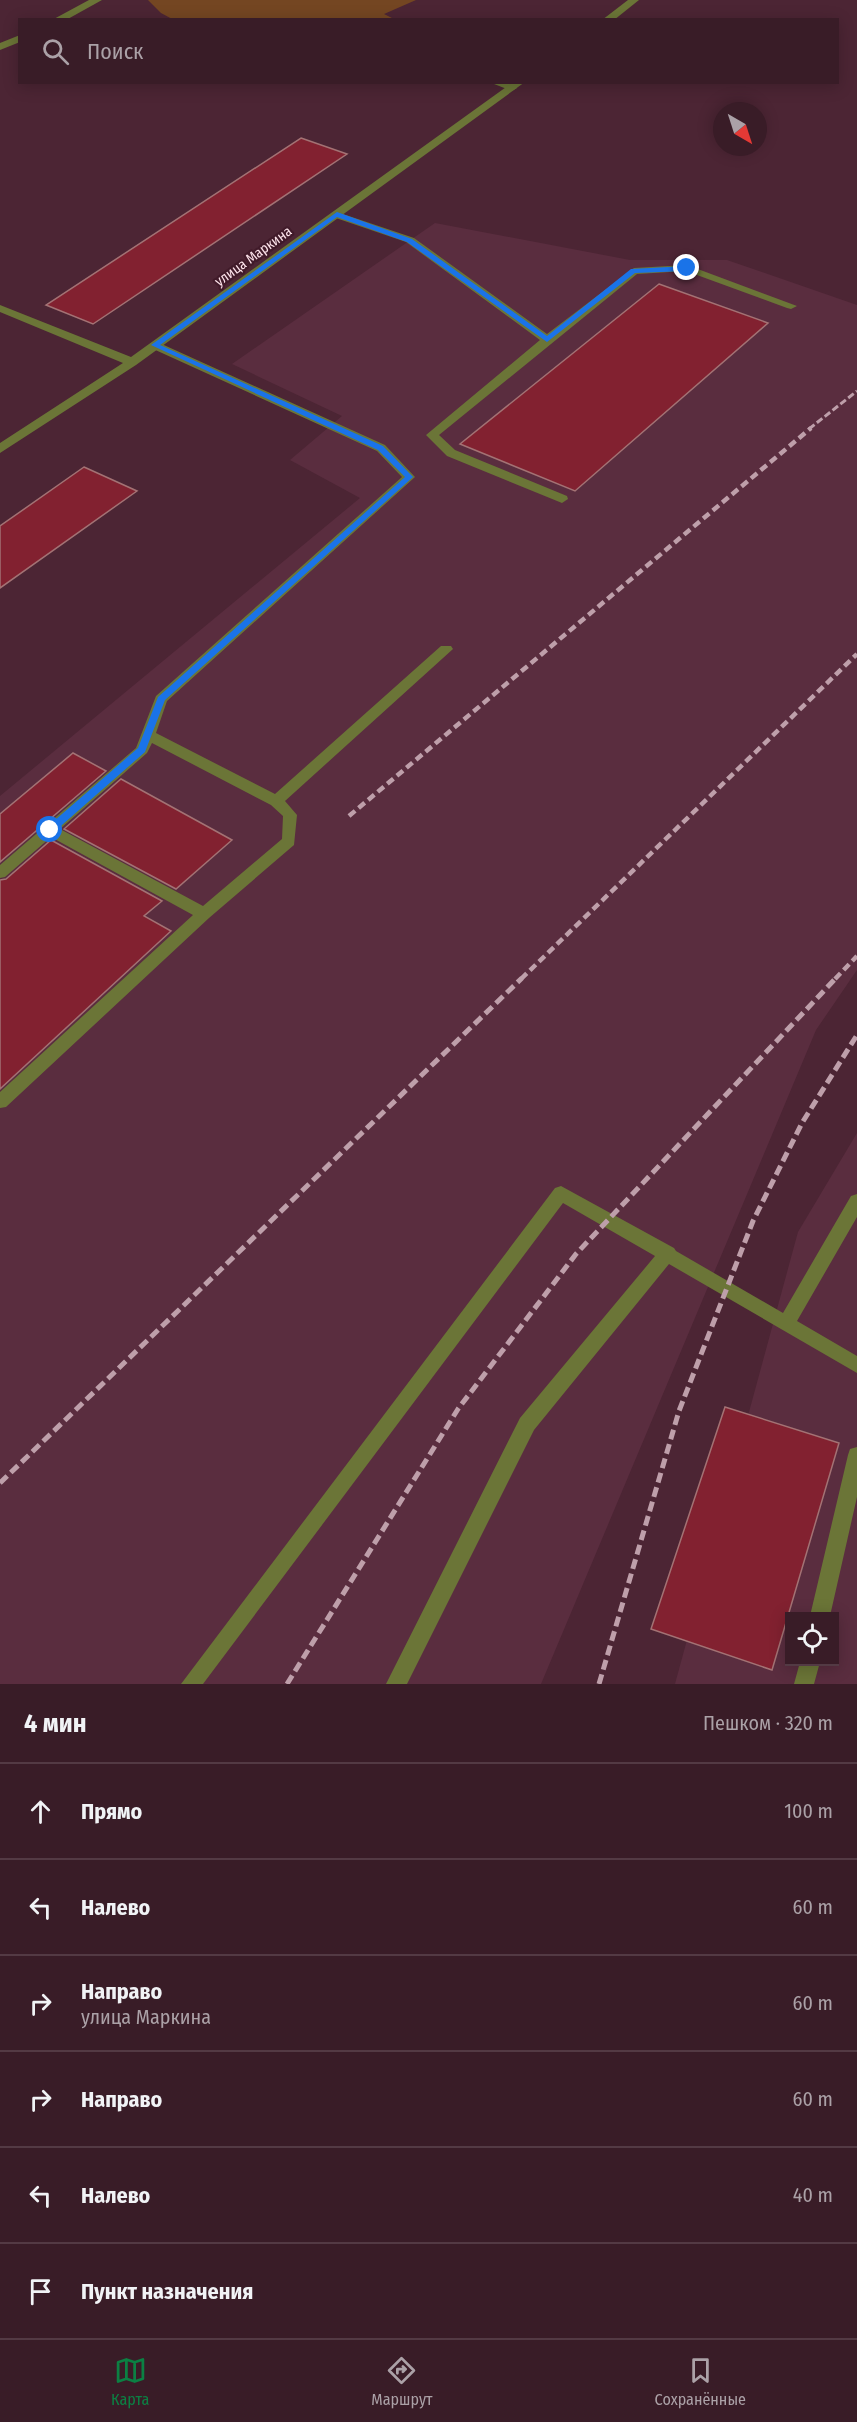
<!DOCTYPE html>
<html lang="ru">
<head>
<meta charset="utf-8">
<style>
	body { margin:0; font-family:"Fira Sans Condensed",sans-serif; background:#442933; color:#f1f3f6 }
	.controls { position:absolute; right:18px; bottom:18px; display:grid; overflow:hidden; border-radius:0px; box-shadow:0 3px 15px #0003 }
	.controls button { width:54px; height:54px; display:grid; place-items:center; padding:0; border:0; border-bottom:2px solid #533a44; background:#391c27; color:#f1f3f6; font:30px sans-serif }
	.compass { position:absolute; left:713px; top:102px; width:54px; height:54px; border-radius:50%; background:#391c27; box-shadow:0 3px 15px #0003; rotate:141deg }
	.stop { position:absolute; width:18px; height:18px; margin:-14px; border:4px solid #1a73e8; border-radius:50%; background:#fff }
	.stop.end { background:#1a73e8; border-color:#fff; box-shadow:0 2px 6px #0008 }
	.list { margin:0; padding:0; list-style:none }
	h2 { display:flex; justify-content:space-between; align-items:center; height:78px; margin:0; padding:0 24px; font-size:26px }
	h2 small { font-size:20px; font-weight:400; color:#aba1a7 }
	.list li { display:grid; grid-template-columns:39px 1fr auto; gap:18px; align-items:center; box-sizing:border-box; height:96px; padding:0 24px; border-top:2px solid #533a44 }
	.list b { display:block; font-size:22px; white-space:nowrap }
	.list p { margin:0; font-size:20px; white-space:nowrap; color:#aba1a7 }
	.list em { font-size:20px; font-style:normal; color:#aba1a7 }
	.icon { flex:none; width:33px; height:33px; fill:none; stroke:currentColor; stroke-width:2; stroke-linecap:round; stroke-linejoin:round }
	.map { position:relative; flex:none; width:857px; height:1684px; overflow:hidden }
	.search { position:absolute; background:#391c27; box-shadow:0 3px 15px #0003; left:18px; right:18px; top:18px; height:66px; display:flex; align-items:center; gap:15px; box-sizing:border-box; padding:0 21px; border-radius:0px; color:#aba1a7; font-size:22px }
	.sheet { height:654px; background:#391c27 }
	nav { display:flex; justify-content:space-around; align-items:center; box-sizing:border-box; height:84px; border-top:2px solid #533a44; background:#391c27; font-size:16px; color:#aba1a7 }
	nav a { display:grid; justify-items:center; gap:3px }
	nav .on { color:#0b8043 }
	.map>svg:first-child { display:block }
	.built { fill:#5a2d3f; fill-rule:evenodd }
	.green { fill:#744622 }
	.building { fill:#822130; stroke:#a37274; stroke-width:1.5 }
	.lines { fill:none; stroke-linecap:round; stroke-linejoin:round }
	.lane { fill:#6b7537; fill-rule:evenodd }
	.street { fill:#6b7537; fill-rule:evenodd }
	.rail-far2 { stroke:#be9faa; stroke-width:3; stroke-dasharray:7 3; stroke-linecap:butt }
	.rail-far1 { stroke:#be9faa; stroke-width:4.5; stroke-dasharray:8 4.5; stroke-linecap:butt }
	.rail { stroke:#be9faa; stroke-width:5; stroke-dasharray:10 5; stroke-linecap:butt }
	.route { fill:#1a73e8 }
	.labels { text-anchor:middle; stroke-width:4.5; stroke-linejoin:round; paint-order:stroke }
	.far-street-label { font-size:14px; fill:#fde3eb; stroke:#411b2a }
</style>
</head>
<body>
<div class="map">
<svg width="857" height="1684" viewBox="0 0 857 1684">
	<rect width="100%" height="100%" fill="#4c2534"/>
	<path class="built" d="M435,223L630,260H727L857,305V970L816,1030L541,1684H0V796L360,498L290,460L342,416L232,364Z
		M857,1133V1684H675L798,1232ZM790,1616H834V1662H790Z"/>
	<path class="green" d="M148,0H416L384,14L394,19L174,20L161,13Z"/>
	<path class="building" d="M301,138L347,154L93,324L46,305Z
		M659,284L768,323L575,491L460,444Z
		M84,467L137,491L0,588V526Z
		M73,753L106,771L0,862V814Z
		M121,779L232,840L176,889L64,829Z
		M51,840L162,901L144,916L171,931L0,1089V880L6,879Z
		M725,1407L839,1443L772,1670L651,1629Z"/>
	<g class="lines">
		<path class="lane" d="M489,82H506L517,88L512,91Z
			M337,212L414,238L547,334L634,268L687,265L797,306L791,309L787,308L686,271L637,274L439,435L455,450L567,496L568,499L562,503L447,456L426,435L540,340L406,242L333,217L331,215Z
			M155,341L385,445L415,477L167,701L156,733L275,794L441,646H451L453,649L285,801L297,815L294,845L209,918L6,1107L0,1108V1092L193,915L51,837L5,877L0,878V865L136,748L156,696L402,477L377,451L151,348L149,345ZM152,743L271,805L283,816L282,839L203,906L60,829L147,753Z
			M561,1186L674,1248L676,1251L783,1313L851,1196L857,1194V1217L797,1321L857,1356V1373L669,1264L534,1430L407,1684H386L520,1418L655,1256L563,1203L203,1684H181L555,1188Z
			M857,1447V1497L830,1616H810L848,1455L850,1449Z
			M800,1662H820L814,1684H794Z"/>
		<path class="street" d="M89,0H102L66,20H52Z
			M628,0H639L614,20H602Z
			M20,35V42L0,50V43Z
			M513,82H525L136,365L0,453V443L123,363L0,312V305L131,357Z"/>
		<path class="rail-far2" d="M809,429L857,391"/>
		<path class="rail-far1" d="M349,816L811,428
			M521,979L857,654
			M835,979L857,956"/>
		<path class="rail" d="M0,1483L522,978
			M287,1684L458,1409L576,1254L836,978
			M599,1684L679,1411L753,1221L802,1123L857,1035"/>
	</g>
	<path class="route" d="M337,212L412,239L547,336L631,269L687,266L691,268L687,271L635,273L547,342L407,242L337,217L160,345L383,446L413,477L165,700L145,752L54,832H47V827L138,748L158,697L405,477L378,450L151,345Z"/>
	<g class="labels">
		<g class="far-street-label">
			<text transform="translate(253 256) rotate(-36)" y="5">улица Маркина</text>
		</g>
	</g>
</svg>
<div class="controls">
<button><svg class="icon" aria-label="locate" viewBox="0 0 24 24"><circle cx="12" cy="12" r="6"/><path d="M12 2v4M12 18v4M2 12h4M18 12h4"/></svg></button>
</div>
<svg class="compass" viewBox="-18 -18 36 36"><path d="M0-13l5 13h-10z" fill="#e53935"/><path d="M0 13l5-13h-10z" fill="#aba1a7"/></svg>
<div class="stop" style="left:50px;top:830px"></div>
<div class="stop end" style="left:687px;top:268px"></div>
<div class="search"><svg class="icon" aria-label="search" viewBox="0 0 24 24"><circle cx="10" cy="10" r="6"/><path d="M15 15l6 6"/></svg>Поиск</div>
</div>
<section class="sheet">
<h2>4 мин<small>Пешком · 320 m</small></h2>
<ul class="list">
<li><svg class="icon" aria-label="ahead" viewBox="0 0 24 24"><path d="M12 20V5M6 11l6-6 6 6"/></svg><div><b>Прямо</b></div><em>100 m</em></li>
<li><svg class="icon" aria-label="left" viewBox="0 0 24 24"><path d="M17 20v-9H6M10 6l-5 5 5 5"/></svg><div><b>Налево</b></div><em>60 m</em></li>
<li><svg class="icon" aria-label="right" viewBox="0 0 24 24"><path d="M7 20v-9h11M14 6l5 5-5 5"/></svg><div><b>Направо</b><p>улица Маркина</p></div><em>60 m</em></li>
<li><svg class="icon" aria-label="right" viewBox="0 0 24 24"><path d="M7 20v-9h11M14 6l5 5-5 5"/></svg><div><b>Направо</b></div><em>60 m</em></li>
<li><svg class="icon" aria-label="left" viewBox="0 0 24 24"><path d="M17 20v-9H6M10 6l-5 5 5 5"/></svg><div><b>Налево</b></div><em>40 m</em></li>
<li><svg class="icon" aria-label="arrive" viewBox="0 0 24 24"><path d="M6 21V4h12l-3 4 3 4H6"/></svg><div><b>Пункт назначения</b></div></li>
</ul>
</section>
<nav>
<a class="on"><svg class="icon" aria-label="map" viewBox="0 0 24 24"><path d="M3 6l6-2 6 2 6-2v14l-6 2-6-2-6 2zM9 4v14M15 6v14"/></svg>Карта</a>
<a><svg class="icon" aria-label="directions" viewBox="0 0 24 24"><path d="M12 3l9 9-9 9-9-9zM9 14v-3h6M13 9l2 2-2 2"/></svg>Маршрут</a>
<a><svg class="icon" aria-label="saved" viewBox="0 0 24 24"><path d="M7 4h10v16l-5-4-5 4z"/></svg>Сохранённые</a>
</nav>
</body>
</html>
